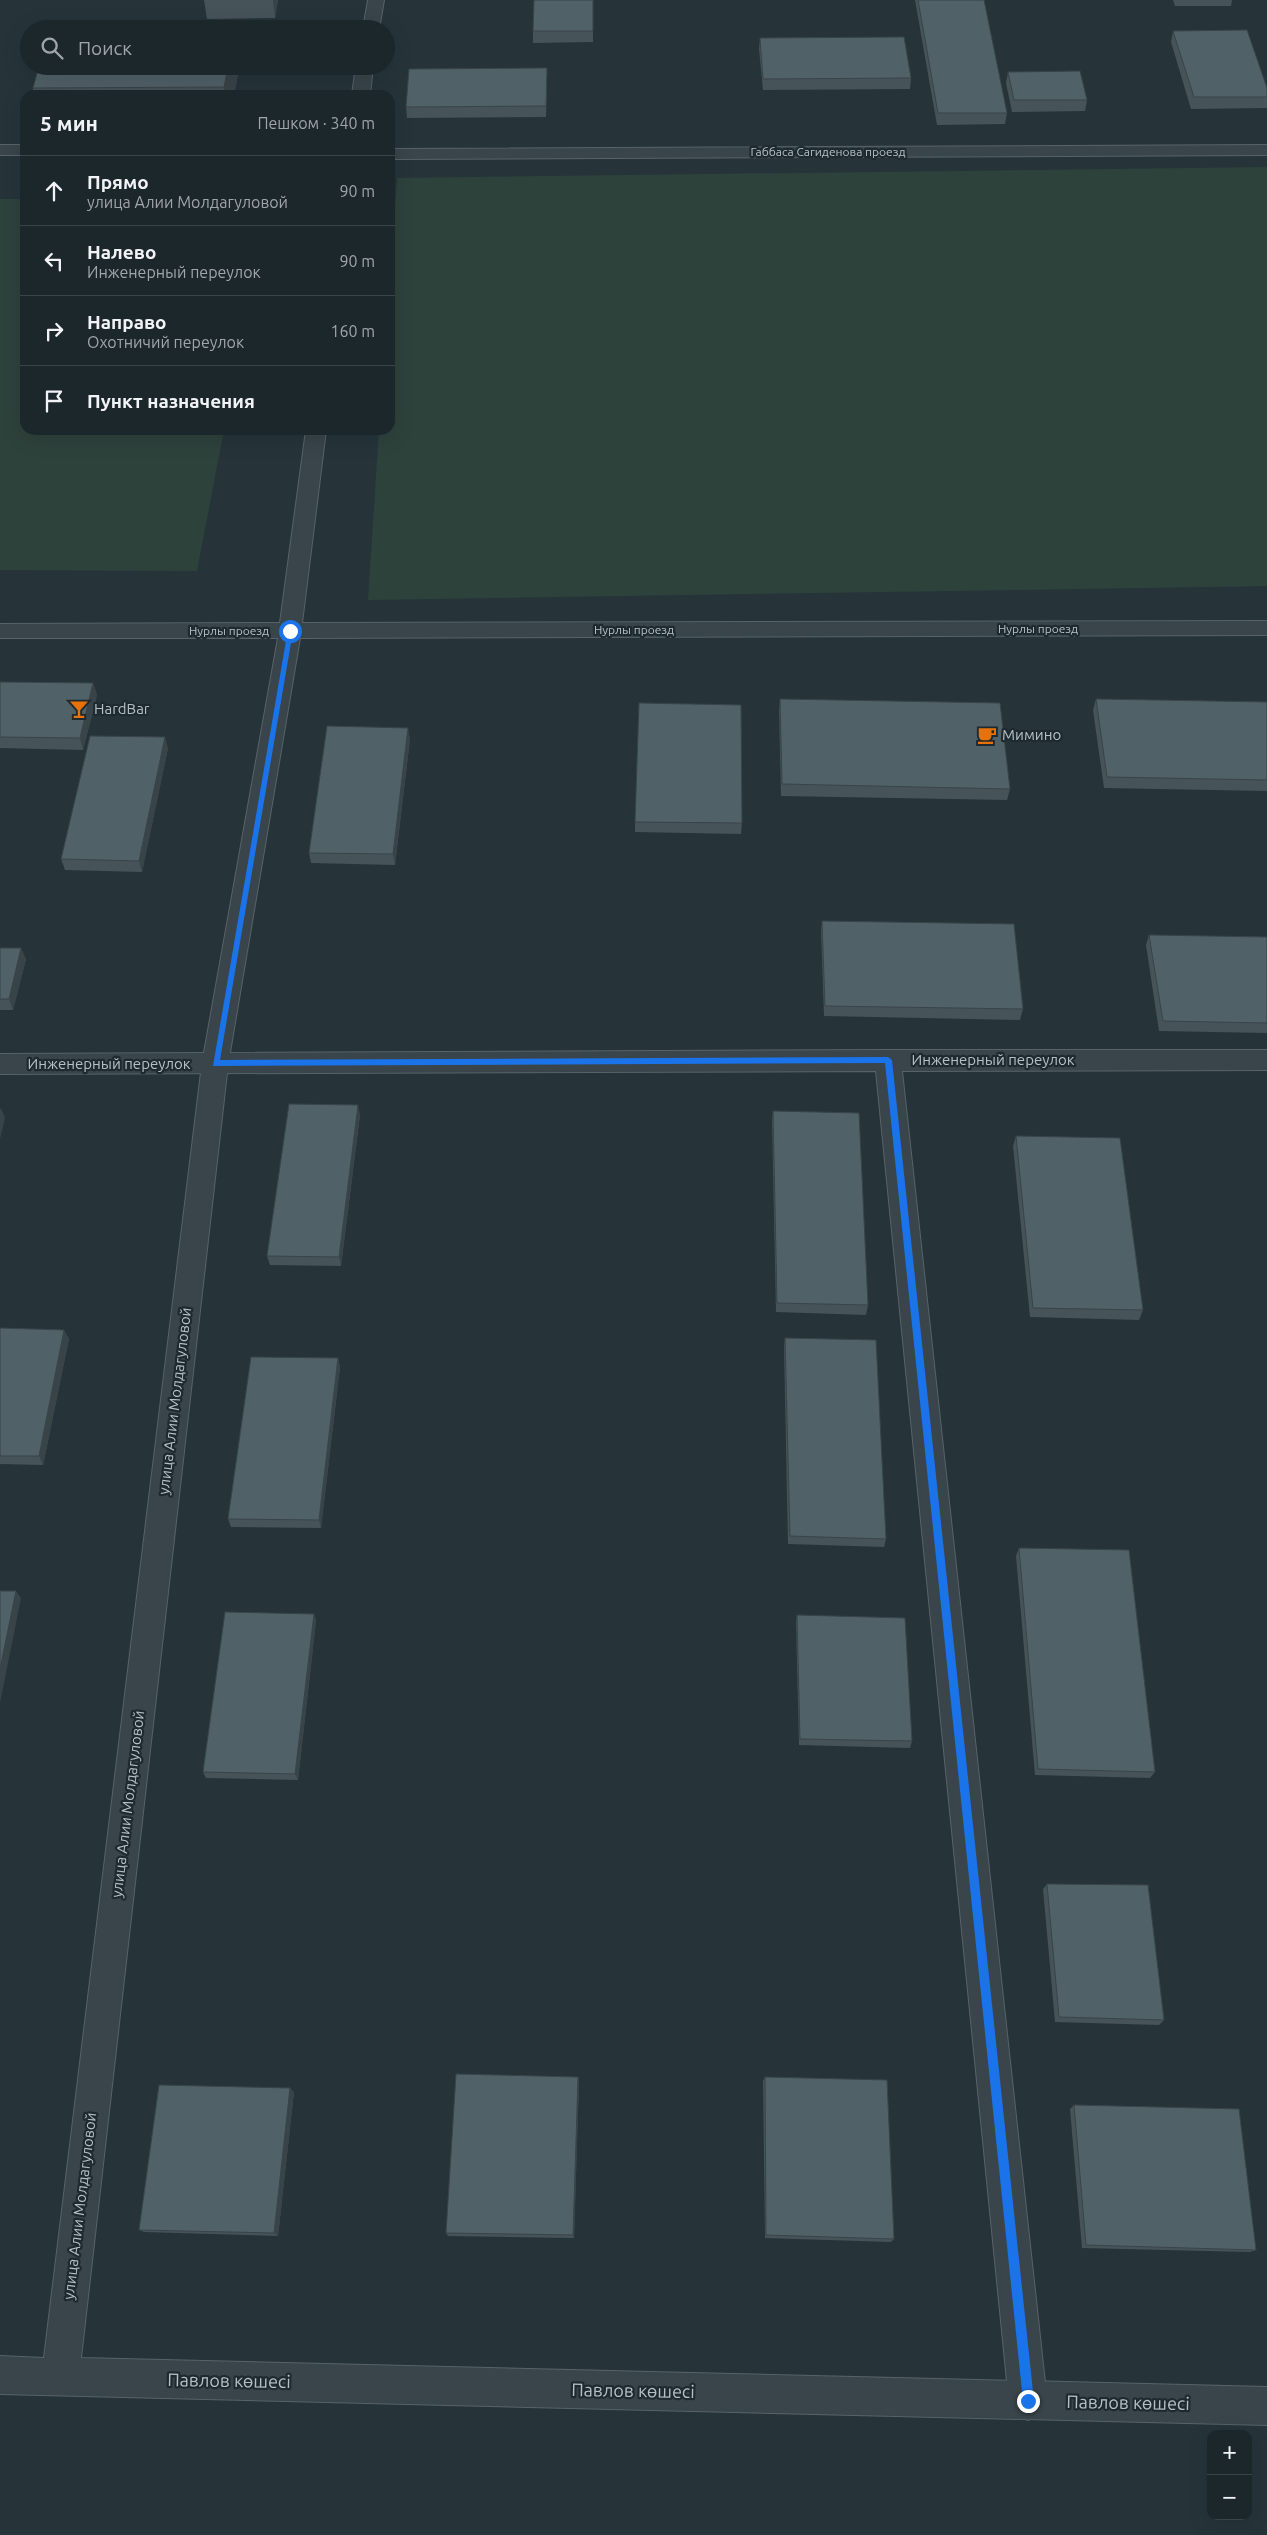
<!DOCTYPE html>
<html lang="ru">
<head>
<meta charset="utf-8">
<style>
	body { margin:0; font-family:Ubuntu,sans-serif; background:#293338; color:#f1f3f6 }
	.controls { position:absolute; right:15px; bottom:15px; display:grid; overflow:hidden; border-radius:10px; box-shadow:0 5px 20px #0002 }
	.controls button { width:45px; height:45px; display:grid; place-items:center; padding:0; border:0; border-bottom:1px solid #3a4448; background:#1c272c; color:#f1f3f6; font:25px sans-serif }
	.stop { position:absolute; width:15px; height:15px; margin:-11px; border:4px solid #1a73e8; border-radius:50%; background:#fff }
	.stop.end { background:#1a73e8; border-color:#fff; box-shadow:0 1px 5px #0008 }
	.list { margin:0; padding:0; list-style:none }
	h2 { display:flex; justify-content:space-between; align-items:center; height:65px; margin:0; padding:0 20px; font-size:21px }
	h2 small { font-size:16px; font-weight:400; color:#a0a5a9 }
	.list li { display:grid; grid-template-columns:32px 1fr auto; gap:15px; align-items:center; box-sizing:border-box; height:70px; padding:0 20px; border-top:1px solid #3a4448 }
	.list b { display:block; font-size:19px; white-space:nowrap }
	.list p { margin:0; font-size:16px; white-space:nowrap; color:#a0a5a9 }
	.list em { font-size:16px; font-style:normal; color:#a0a5a9 }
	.icon { flex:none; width:28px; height:28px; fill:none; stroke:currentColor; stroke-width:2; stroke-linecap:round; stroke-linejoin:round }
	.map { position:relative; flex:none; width:1267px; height:2535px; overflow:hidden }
	.search { position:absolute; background:#1c272c; box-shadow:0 5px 20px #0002; left:20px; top:20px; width:375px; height:55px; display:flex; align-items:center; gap:12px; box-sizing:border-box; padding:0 18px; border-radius:28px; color:#a0a5a9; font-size:19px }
	.panel { position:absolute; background:#1c272c; box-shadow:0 5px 20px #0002; left:20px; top:90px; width:375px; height:345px; border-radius:15px }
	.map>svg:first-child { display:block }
	.green { fill:#2e423c }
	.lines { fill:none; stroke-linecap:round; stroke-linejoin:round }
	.lane-casing { stroke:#576368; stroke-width:2 }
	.street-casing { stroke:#576368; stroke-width:2 }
	.lane { fill:#39454a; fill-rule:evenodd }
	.street { fill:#39454a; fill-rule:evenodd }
	.wall { fill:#465359 }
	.shaded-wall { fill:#394449 }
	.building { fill:#516168; stroke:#394449 }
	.route { fill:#1a73e8 }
	.labels { text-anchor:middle; stroke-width:4.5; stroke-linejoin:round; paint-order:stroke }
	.far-street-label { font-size:12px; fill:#b5c0c6; stroke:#1e2a2f }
	.poi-label { font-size:15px; fill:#b5c0c6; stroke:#1e2a2f; text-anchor:start }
	.street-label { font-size:15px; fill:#b5c0c6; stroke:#1e2a2f }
	.near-street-label { font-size:18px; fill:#b5c0c6; stroke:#1e2a2f }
</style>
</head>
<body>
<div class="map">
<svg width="1267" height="2535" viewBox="0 0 1267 2535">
	<rect width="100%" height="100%" fill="#26343a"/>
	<path class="green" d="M1267,167V586L368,600L379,430H390V276L397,178Z
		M0,199H25V430H224L197,571L0,570Z"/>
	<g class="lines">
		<g class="lane-casing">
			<path id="lane" d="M888,1050H1267V1070L902,1071L1047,2401L1041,2414L1028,2420L1015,2414L1009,2401L876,1071L0,1074V1054Z"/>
		</g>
		<g class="street-casing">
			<path id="street" d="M368,0H384L379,29H363Z
				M356,66H373L370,95H352Z
				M0,145H25V155H0Z
				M1267,145V155L390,159V149Z
				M306,430H326L302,623L1267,621V635L300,638L228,1064L81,2358L1267,2387V2425L0,2394V2356L44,2358L202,1064L278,638H0V624L280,623Z"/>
		</g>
		<use href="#lane" class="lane"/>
		<use href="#street" class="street"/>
	</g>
	<path class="wall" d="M204,0H278L275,18L207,19Z
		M593,0V42L533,43V31Z
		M915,0H984L1007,113L1005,124L937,125Z
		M1173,0H1232L1231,6H1175Z
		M1173,31L1267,88V108L1191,109L1171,42Z
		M760,38L911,78L910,89L763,90L759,49Z
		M1008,72L1087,100L1085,111L1012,112L1006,83Z
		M238,74L234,95H34L33,88Z
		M547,80L546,117L407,118L406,107Z
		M0,682L93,683L97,695L83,750L0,748Z
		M780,699L1010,789L1007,800L781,796L779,710Z
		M1096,699L1267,702V791L1104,788L1093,710Z
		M410,739L395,865L311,863L309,853Z
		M168,748L142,872L65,870L61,859Z
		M635,822L742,823L741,834L635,832Z
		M822,921L1023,1009L1020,1020L824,1016L821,931Z
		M1149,935L1267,937V1033L1159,1031L1146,945Z
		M0,948L26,959L13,1010H0Z
		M773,1111L868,1305L866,1315L776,1312L772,1121Z
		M360,1115L341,1266L270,1265L267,1256Z
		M1016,1136L1143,1310L1139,1320L1030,1317L1013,1146Z
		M0,1328L64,1330L69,1339L43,1465L0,1464Z
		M785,1338L886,1539L884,1547L788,1544L784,1347Z
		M338,1358L340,1367L321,1528L231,1527L228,1519Z
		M1019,1548L1155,1772L1150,1778L1035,1775L1016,1556Z
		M314,1614L316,1621L298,1780L206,1778L203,1772Z
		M797,1615L912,1741L910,1748L799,1745L796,1623Z
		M1047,1884L1164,2020L1159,2025L1055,2022L1043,1889Z
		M578,2077L579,2081L574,2238L448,2236L446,2233Z
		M765,2077L894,2239L891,2242L765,2238L763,2081Z
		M294,2092L278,2236L144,2232L139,2230Z
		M1074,2105L1256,2250L1250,2252L1082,2248L1070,2109Z"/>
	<path class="shaded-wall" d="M273,0H278L275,18Z
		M228,66H237L238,74L234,95H226L224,87Z
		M93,683L97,695L83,750L80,738Z
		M408,728L410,739L395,865L393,854Z
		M165,737L168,748L142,872L139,861Z
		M21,948L26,959L13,1010L9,999Z
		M358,1105L360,1115L341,1266L339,1257Z
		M1,1108L5,1118L0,1139V1110Z
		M64,1330L69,1339L43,1465L39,1456Z
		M338,1358L340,1367L321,1528L319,1520Z
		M16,1591L21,1598L0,1703V1669Z
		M314,1614L316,1621L298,1780L295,1774Z
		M578,2077L579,2081L574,2238L573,2235Z
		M290,2088L294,2092L278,2236L274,2233Z"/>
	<path class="building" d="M534,0H593V31H533Z
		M918,0H984L1007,113H938Z
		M1247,30L1267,88V97H1194L1173,31Z
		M904,37L911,78L763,79L760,38Z
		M39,66H228L224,87L33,88Z
		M547,68L546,106L406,107L409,69Z
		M1080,71L1087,100H1014L1008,72Z
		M0,682L93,683L80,738L0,737Z
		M780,699L1000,703L1010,789L782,784Z
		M1096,699L1267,702V780L1107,777Z
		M639,703L741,705L742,823L635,822Z
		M327,726L408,728L393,854L309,853Z
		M90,736L165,737L139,861L61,859Z
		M822,921L1014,924L1023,1009L825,1006Z
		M1149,935L1267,937V1023L1163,1021Z
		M0,948H21L9,999H0Z
		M289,1104L358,1105L339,1257L267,1256Z
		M773,1111L859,1113L868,1305L777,1303Z
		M1016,1136L1120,1138L1143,1310L1033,1308Z
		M0,1328L64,1330L39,1456H0Z
		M785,1338L876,1340L886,1539L790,1536Z
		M251,1357L338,1358L319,1520L228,1519Z
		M1019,1548L1129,1550L1155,1772L1038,1769Z
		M0,1591H16L0,1669Z
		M225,1612L314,1614L295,1774L203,1772Z
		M797,1615L905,1618L912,1741L800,1739Z
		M1047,1884L1148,1885L1164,2020L1059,2017Z
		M456,2074L578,2077L573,2235L446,2233Z
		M765,2077L887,2080L894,2239L766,2235Z
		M159,2085L290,2088L274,2233L139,2230Z
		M1074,2105L1239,2109L1256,2250L1086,2245Z"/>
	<path class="route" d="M288,629L293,631L220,1060L888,1057L892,1060L1034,2401L1032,2405L1028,2407L1023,2401L885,1063L213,1066Z"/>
	<defs>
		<g id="bar-bare" transform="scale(1.5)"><path d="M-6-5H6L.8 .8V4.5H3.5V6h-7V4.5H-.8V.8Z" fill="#e8710a" stroke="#1e2a2f" stroke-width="2.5" paint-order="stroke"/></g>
		<g id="cafe-bare" transform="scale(1.5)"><path d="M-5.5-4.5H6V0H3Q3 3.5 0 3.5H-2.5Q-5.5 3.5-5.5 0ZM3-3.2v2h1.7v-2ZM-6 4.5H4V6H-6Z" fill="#e8710a" stroke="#1e2a2f" stroke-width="2.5" paint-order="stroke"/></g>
	</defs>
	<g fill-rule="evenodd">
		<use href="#bar-bare" x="79" y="709"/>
		<use href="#cafe-bare" x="987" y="735"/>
	</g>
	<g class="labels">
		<g class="far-street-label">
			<text x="828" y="156">Габбаса Сагиденова проезд</text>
			<text x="1038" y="633">Нурлы проезд</text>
			<text x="634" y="634">Нурлы проезд</text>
			<text x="229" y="635">Нурлы проезд</text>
		</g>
		<g class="poi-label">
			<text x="94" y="714">HardBar</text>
			<text x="1002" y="740">Мимино</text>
		</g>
		<g class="street-label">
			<text x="993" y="1065">Инженерный переулок</text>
			<text x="109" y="1069">Инженерный переулок</text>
			<text transform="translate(175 1401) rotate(-83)" y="5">улица Алии Молдагуловой</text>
			<text transform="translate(128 1804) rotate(-83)" y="5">улица Алии Молдагуловой</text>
			<text transform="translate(80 2206) rotate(-83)" y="5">улица Алии Молдагуловой</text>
		</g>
		<g class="near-street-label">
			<text transform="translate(229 2381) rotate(1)" y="6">Павлов көшесі</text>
			<text transform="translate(633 2391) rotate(1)" y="6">Павлов көшесі</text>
			<text transform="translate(1128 2403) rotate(1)" y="6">Павлов көшесі</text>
		</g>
	</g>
</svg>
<div class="controls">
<button>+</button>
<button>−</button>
</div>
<div class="stop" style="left:290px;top:631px"></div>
<div class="stop end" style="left:1028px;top:2401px"></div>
<div class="search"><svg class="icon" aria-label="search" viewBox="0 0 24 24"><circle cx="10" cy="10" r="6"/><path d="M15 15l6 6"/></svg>Поиск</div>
<section class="panel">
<h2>5 мин<small>Пешком · 340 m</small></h2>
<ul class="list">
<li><svg class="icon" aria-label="ahead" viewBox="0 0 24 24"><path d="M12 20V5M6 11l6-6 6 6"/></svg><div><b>Прямо</b><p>улица Алии Молдагуловой</p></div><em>90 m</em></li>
<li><svg class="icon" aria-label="left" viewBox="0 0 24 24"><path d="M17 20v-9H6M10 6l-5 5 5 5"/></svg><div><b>Налево</b><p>Инженерный переулок</p></div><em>90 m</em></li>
<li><svg class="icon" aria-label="right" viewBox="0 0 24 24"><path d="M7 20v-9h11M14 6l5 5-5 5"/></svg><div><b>Направо</b><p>Охотничий переулок</p></div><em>160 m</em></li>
<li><svg class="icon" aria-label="arrive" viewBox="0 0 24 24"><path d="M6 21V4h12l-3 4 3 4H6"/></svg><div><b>Пункт назначения</b></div></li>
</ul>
</section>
</div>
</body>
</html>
